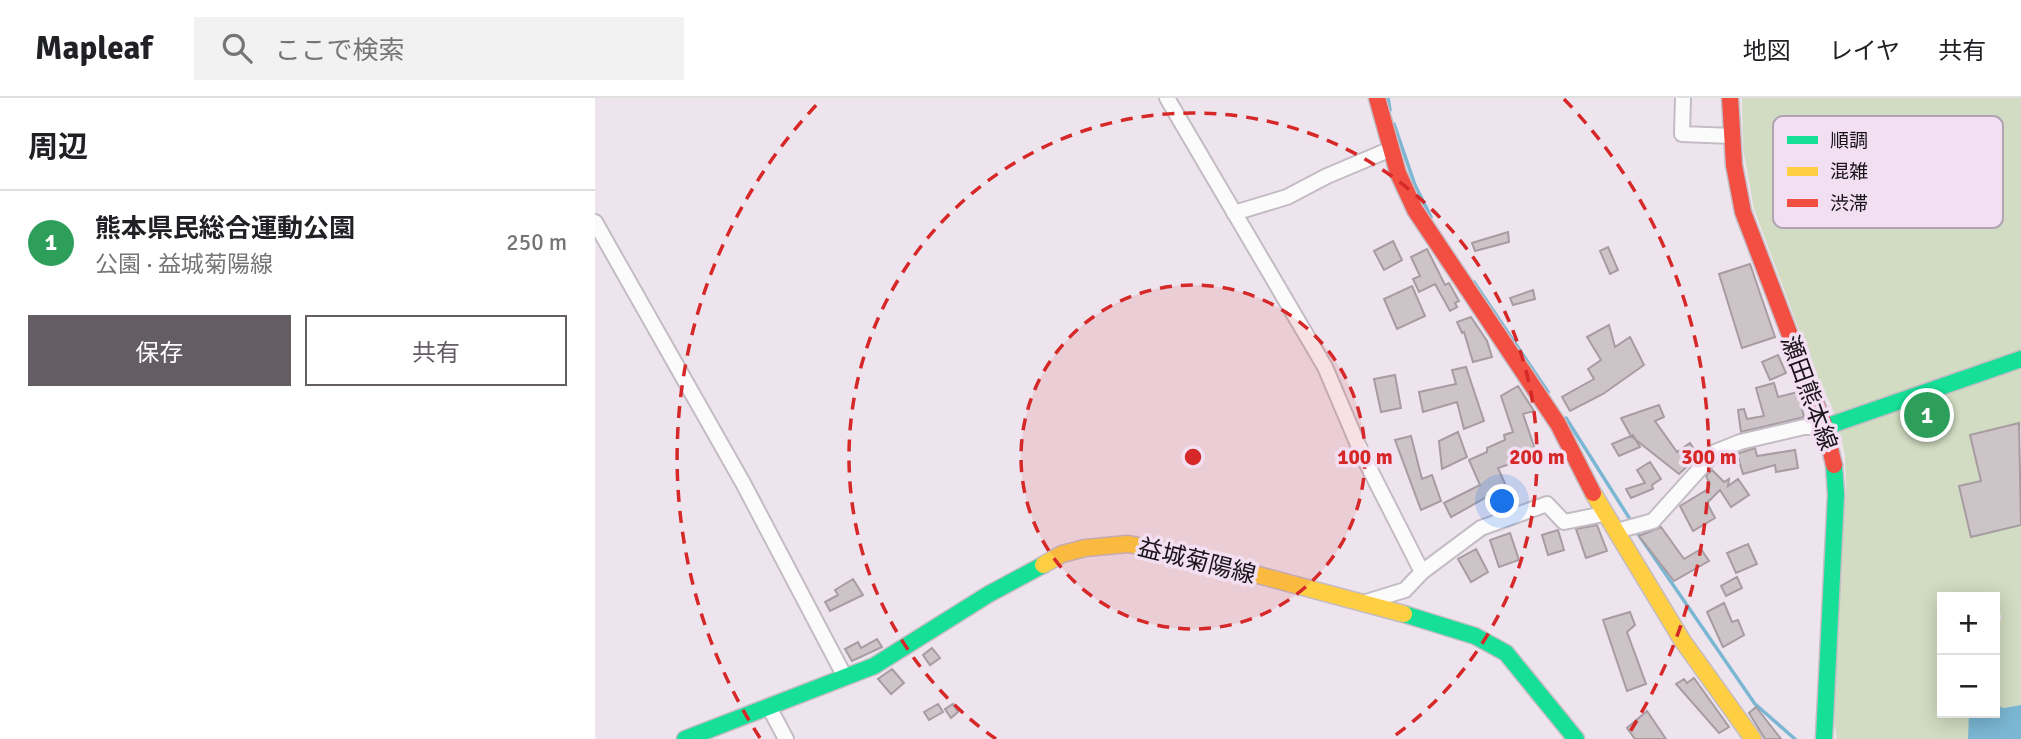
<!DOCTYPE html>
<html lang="ja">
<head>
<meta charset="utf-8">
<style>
	body { margin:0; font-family:Signika,"Noto Sans JP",sans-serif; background:#f2f2f2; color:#202124 }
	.controls { position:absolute; right:21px; bottom:21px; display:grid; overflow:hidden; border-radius:0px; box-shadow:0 4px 18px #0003 }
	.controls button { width:63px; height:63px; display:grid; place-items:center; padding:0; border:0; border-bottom:2px solid #e0e0e0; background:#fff; color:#202124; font:35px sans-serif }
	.you { position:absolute; left:908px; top:404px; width:24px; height:24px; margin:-18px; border:5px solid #fff; border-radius:50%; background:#1a73e8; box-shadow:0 0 0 10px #1a73e833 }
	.badge { display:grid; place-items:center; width:46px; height:46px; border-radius:50%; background:#645d64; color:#fff; font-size:23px; font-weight:700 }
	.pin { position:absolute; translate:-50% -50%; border:4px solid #fff; box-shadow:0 2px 7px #0006 }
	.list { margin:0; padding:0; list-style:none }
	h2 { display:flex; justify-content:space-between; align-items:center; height:91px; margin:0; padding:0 28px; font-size:30px }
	h2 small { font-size:23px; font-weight:400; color:#757577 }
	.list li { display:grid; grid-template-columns:46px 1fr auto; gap:21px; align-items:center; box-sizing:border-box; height:105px; padding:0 28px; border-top:2px solid #e0e0e0 }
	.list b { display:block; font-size:26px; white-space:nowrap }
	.list p { margin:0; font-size:23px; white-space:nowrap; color:#757577 }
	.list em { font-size:23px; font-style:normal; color:#757577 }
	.actions { display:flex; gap:14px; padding:21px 28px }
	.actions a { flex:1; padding:16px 0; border:2px solid #645d64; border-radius:0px; text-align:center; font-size:24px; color:#645d64 }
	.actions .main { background:#645d64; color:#fff }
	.icon { flex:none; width:38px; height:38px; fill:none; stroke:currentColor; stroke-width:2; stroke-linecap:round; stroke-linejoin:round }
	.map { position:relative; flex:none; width:1426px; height:641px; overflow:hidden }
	header { display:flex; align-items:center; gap:42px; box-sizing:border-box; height:98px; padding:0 35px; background:#fff; border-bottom:2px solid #e0e0e0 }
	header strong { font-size:33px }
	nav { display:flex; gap:38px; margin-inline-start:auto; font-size:24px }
	.search { width:490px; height:63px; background:#f2f2f2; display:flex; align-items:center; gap:18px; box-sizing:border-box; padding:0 24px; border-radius:0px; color:#757577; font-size:26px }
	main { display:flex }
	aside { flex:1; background:#fff }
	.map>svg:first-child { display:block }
	.green { fill:#d1dcc2; fill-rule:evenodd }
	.water { fill:#7bb7d3 }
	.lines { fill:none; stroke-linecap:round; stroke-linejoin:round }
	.stream { stroke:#7bb7d3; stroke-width:3.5 }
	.building { fill:#cdc4c8; stroke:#a69ca1; stroke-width:2 }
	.street-casing { stroke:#c4bcc4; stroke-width:18 }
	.fast-casing { stroke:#c4bcc4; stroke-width:19 }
	.slow-casing { stroke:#c4bcc4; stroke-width:19 }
	.jam-casing { stroke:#c4bcc4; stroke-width:19 }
	.street { stroke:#fcfbfc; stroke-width:14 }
	.fast { stroke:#16e098; stroke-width:16 }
	.slow { stroke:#ffcf43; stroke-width:16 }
	.jam { stroke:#f24e42; stroke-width:16 }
	.ring { fill:none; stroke:#d62828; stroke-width:3.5; stroke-dasharray:12 9 }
	.labels { text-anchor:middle; stroke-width:7; stroke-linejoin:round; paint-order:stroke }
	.street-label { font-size:24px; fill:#1a141a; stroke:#f2e0f2 }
	.key { fill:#f2e0f2; stroke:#b1a3b1; stroke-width:2 }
	.key-label { font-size:19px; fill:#1a141a }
	.centre { fill:#d62828; stroke:#f2e0f2; stroke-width:3.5 }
	.ring-label { font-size:21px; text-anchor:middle; font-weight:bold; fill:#d62828; stroke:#f2e0f2; stroke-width:7; stroke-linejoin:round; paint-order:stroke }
</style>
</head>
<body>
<header>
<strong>Mapleaf</strong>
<div class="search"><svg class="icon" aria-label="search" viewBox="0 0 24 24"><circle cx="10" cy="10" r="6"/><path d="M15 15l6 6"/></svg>ここで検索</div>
<nav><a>地図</a><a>レイヤ</a><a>共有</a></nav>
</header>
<main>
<aside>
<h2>周辺<small></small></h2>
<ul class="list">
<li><span class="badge" style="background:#2e9e5b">1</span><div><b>熊本県民総合運動公園</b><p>公園 · 益城菊陽線</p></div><em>250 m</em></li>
</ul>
<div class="actions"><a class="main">保存</a><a>共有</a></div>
</aside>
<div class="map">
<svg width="1426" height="641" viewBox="0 0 1426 641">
	<rect width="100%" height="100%" fill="#eee4ee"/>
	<path class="green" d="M1147,0H1426V332L1424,325L1375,338L1384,374L1426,364V374L1364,388L1376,438L1426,427V641H1242L1239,624L1246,438L1251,394L1250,356L1237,309L1218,269L1159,111L1148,50ZM1347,499H1401L1407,522L1400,524V615H1347Z"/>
	<path class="water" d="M1400,607L1409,610L1426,607V641H1373L1374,615H1400Z"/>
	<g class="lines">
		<path class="stream" d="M793,0L795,12
			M799,26L820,87L836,119
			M879,184L953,294
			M971,320L1038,426
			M1041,433L1160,606L1200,641"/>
	</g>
	<path class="building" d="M913,134L914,144L880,153L877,145Z
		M798,143L807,162L789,172L779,153Z
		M1013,149L1023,172L1015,176L1005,153Z
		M832,151L850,187L854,185L864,203L860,205L862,209L855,213L840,186L824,194L818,181L825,178L816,159Z
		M1155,166L1180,239L1147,250L1124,176Z
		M817,188L830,218L802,231L789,201Z
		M938,192L940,201L918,207L915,200Z
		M876,219L892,243L897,259L878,264L869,234L867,235L862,224Z
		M1014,227L1020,249L1035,239L1049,267L1008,296L975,313L967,299L999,281L993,271L1006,262L992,239Z
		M1183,257L1191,275L1175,282L1167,264Z
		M871,269L889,323L869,331L862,304L828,314L824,294L861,286L857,272Z
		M800,277L806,310L786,314L779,281Z
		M1179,285L1183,299L1203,294L1209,319L1146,334L1143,312L1149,311L1152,321L1169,318L1161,290Z
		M923,288L939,313L928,316L942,357L903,370L915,397L894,405L892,399L856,419L849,405L885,387L874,362L892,354V350L910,342L909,337L918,334L906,298Z
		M1064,307L1069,319L1060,323L1082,354L1095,345L1103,358L1084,376L1036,338L1026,320Z
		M1424,325L1426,427L1376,439L1364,388L1386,383L1375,337Z
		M863,334L872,359L847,371L844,343Z
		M1038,337L1045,349L1024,358L1017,346Z
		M816,338L827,381L837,377L846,403L826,412L800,342Z
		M1160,350L1162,358L1200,352L1203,370L1181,374L1180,367L1148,376L1142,356Z
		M1055,364L1066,381L1057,387L1058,391L1036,400L1031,391L1050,385L1042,372Z
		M1117,372L1129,384L1134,381L1133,388L1143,381L1154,397L1136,409L1125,392L1112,405L1120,420L1098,433L1085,408L1113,391L1115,386L1111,378Z
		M1002,427L1012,453L991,460L981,431Z
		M1066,429L1089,461L1106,451L1114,463L1079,483L1044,438Z
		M963,432L969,452L953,457L947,437Z
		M915,435L924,462L904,469L895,442Z
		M1153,446L1162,466L1141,475L1132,455Z
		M881,451L893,474L876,484L863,461Z
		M1142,479L1147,490L1131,498L1126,488Z
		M258,481L268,497L235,513L230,504L243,497L240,492Z
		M1129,505L1137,524L1143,522L1149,537L1128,549L1112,514Z
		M1035,514L1040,527L1032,534L1051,586L1032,593L1008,522Z
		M282,541L287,549L257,563L250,551L263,544L266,550Z
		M337,550L345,560L335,567L328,557Z
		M297,571L309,585L296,596L283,581Z
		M1099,580L1134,629L1124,635L1081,586L1089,581L1092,585Z
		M343,606L348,614L334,622L329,614Z
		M358,606L363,614L356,620L350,611Z
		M1161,609L1179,632L1186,641H1170L1154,615Z
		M1052,613L1071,641H1040L1032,630Z"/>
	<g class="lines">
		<g class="street-casing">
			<path id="street" d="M572,0L730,269L767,356L827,474
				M1088,0L1087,36L1137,38
				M639,115L692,99L732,78L796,51
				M0,124L148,385L250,579
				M1022,433L1058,423L1120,354L1145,344L1209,329H1230
				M771,504L810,492L827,474L886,430L952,406L969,424L1009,416
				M174,609L191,641"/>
		</g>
		<g class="fast-casing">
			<path id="fast" d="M1230,329L1426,261
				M809,516L880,538L911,555L981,641
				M90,641L279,568L394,496L448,467
				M1229,641L1241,396L1239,367"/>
		</g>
		<g class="slow-casing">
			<path id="slow" d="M998,395L1087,542L1158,641
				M448,467L467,456L490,450L533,446L581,455L809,516"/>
		</g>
		<g class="jam-casing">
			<path id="jam" d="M782,0L803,75L820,112L963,326L998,395
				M1135,0L1139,67L1148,114L1230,329L1239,367"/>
		</g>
		<use href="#street" class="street"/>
		<use href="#fast" class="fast"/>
		<use href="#slow" class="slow"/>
		<use href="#jam" class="jam"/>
	</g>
	<circle cx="598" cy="359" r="172" fill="#d62828" fill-opacity=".12"/>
	<g class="ring">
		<circle cx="598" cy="359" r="172"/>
		<path d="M401 641A344 344 0 1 1 795 641"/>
		<path d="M165 640A516 516 0 0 1 227 1M969 1A516 516 0 0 1 1031 640"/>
	</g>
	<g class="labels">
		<g class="street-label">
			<text transform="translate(1214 295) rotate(70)" y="8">瀬田熊本線</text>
			<text transform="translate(602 463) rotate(14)" y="8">益城菊陽線</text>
		</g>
	</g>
	<rect x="1178" y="18" width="230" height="112" rx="10" class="key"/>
	<rect x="1192" y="38" width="31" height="8" fill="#16e098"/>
	<rect x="1192" y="69" width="31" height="9" fill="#ffcf43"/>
	<rect x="1192" y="101" width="31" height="8" fill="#f24e42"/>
	<g class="key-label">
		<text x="1235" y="49">順調</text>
		<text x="1235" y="80">混雑</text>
		<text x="1235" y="112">渋滞</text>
	</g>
	<circle cx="598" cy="359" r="10" class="centre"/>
	<g class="ring-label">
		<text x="770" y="366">100 m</text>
		<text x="942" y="366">200 m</text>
		<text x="1114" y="366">300 m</text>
	</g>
</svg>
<div class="controls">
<button>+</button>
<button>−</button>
</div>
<div class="you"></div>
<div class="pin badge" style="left:1332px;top:317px;background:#2e9e5b">1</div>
</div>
</main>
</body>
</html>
